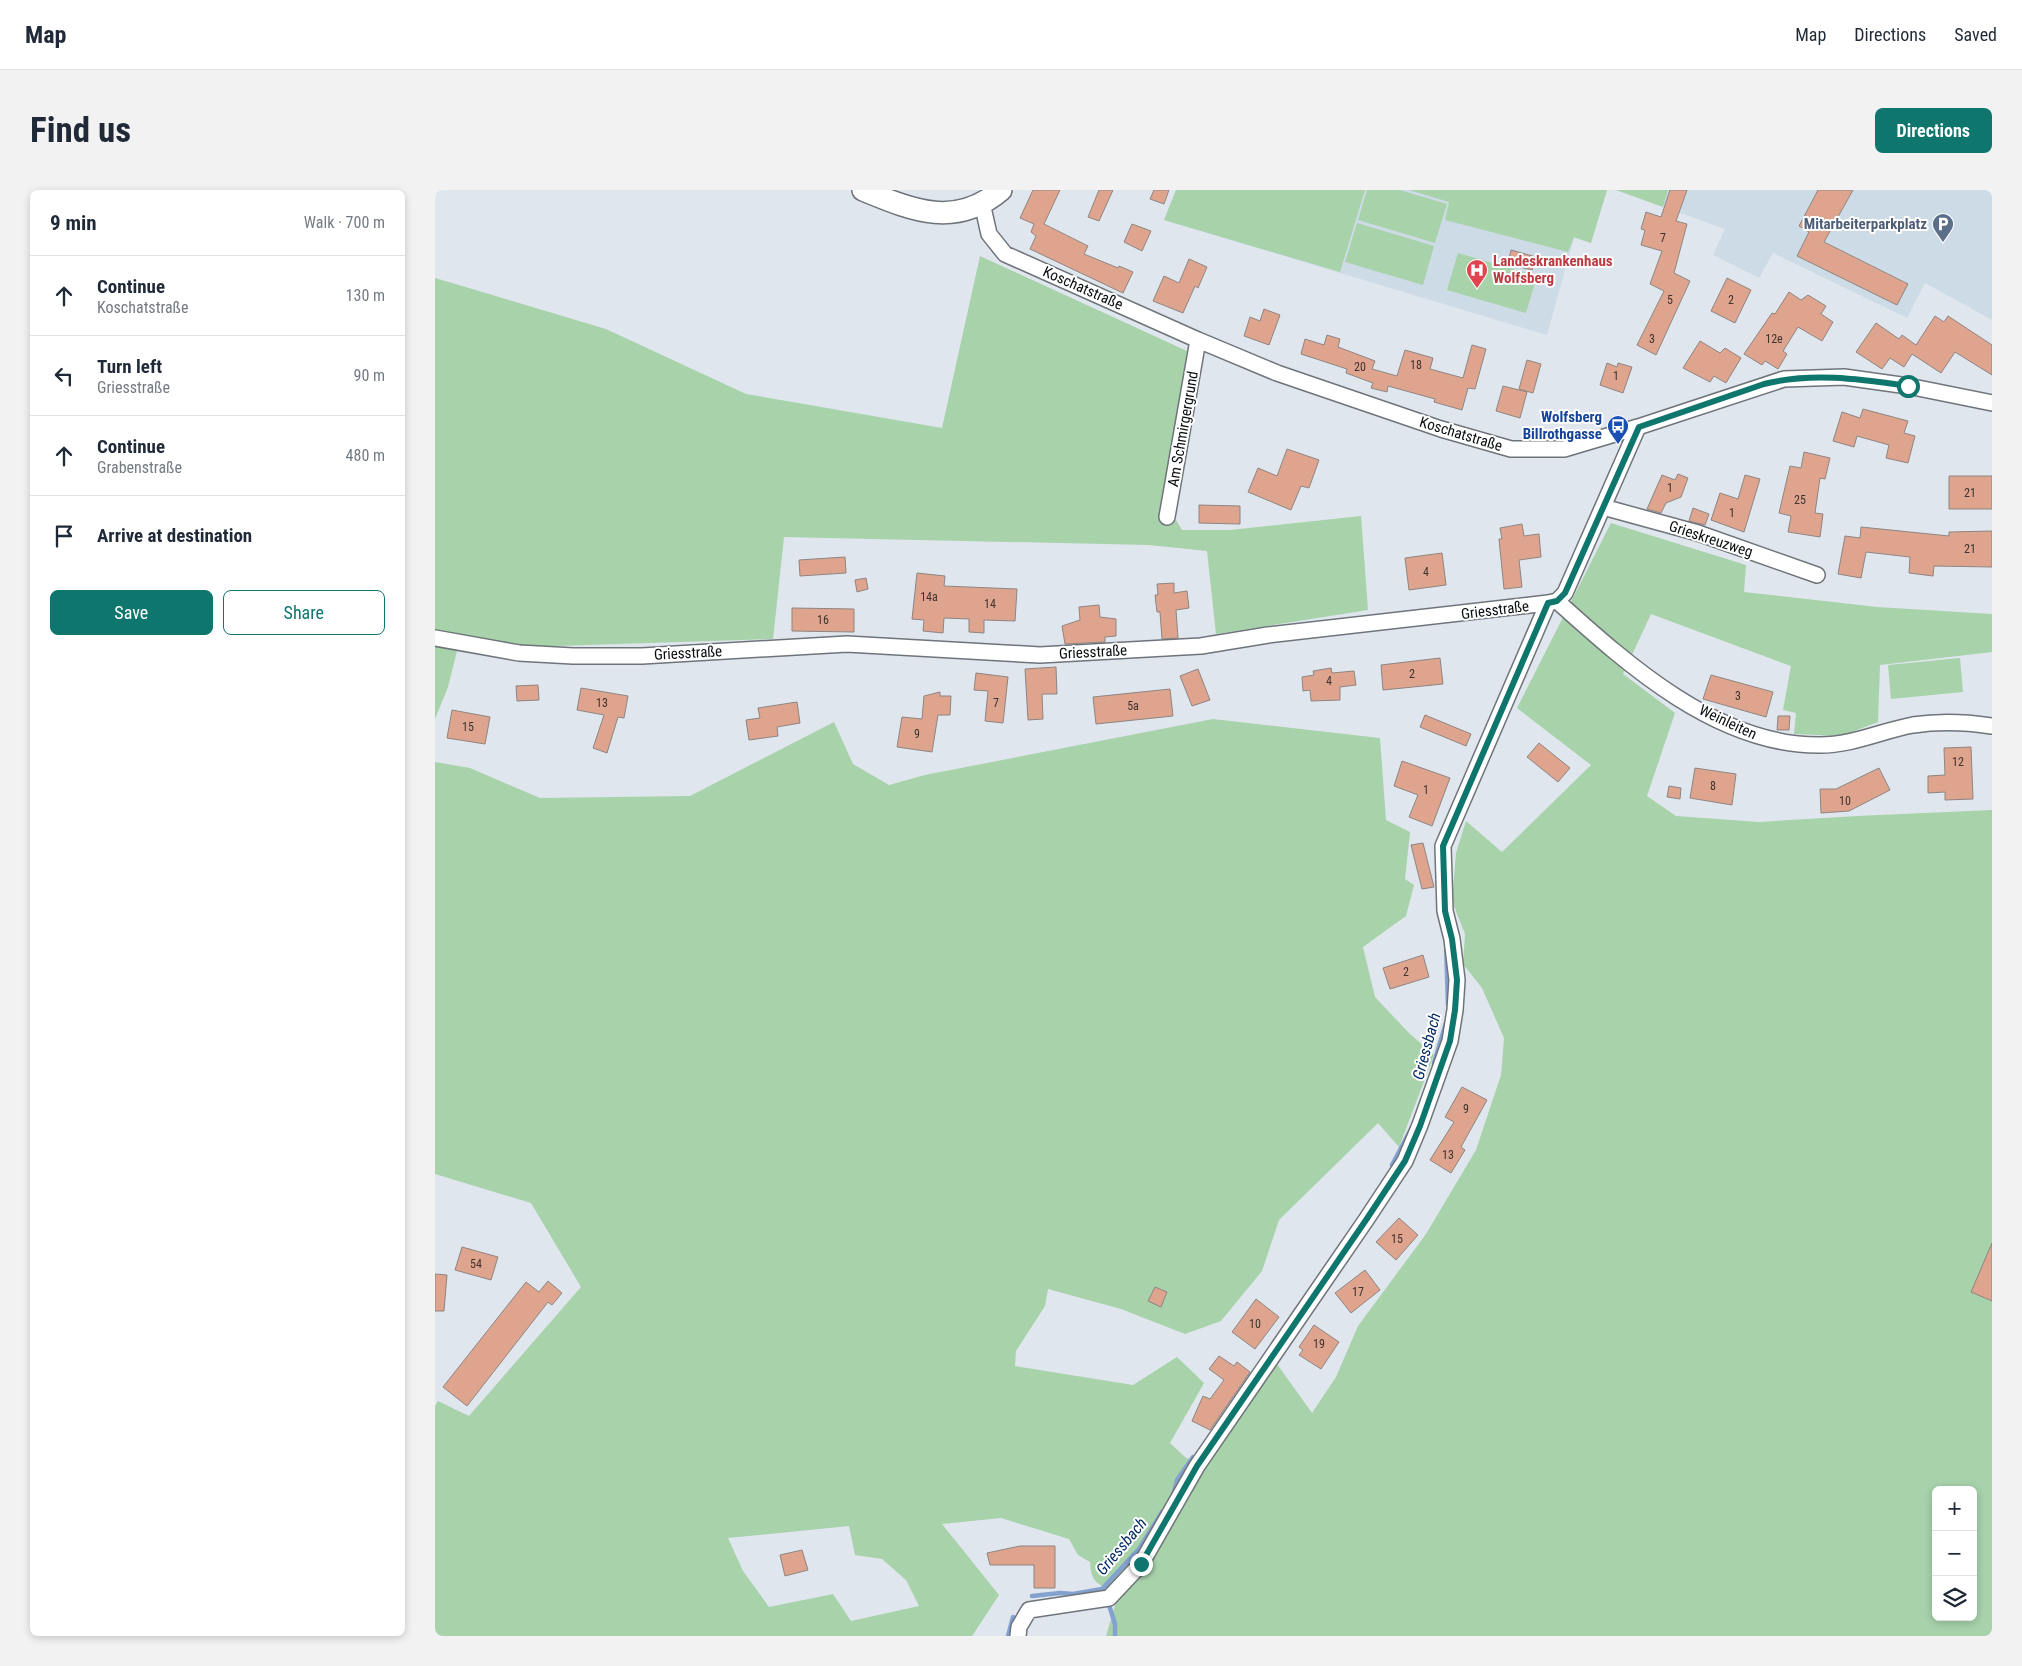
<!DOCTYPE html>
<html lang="en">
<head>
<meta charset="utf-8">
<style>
	body { margin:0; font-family:"Roboto Condensed",sans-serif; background:#f2f2f3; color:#1f2937 }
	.controls { position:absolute; right:15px; bottom:15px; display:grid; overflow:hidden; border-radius:8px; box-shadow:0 2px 8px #0003 }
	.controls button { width:45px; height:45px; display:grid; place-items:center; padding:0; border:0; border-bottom:1px solid #e0e1e3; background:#fff; color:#1f2937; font:25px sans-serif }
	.stop { position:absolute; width:15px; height:15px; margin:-11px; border:4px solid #0f766e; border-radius:50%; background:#fff }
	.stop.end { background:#0f766e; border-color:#fff; box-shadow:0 1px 5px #0008 }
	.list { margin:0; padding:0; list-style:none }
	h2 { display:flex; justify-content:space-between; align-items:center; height:65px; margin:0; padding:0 20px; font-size:21px }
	h2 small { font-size:16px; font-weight:400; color:#747a83 }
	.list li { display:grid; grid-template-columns:32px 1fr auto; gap:15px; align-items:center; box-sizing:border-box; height:80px; padding:0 20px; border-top:1px solid #e0e1e3 }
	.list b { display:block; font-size:19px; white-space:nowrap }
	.list p { margin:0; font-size:16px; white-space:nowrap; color:#747a83 }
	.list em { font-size:16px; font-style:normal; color:#747a83 }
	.actions { display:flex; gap:10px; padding:15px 20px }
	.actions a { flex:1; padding:11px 0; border:1px solid #0f766e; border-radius:8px; text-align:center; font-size:18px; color:#0f766e }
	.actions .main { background:#0f766e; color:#fff }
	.icon { flex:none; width:28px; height:28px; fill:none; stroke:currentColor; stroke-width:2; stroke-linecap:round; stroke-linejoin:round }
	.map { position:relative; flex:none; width:1557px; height:1446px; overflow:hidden; border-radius:8px }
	header { display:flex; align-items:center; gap:30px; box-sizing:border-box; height:70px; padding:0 25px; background:#fff; border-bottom:1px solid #e0e1e3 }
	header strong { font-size:24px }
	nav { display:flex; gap:28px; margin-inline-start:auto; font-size:18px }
	.intro { display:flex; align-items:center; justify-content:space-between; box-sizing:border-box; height:120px; padding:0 30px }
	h1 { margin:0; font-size:35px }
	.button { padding:12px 22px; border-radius:8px; background:#0f766e; color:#fff; font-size:18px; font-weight:700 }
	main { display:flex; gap:30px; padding:0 30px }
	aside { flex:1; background:#fff; border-radius:8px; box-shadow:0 2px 8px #0003 }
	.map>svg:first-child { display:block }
	.built { fill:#cddbe7 }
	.green { fill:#a7d2aa; fill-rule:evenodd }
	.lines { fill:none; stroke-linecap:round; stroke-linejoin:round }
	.stream { stroke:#83a2d0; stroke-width:4.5 }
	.building { fill:#dea48e; stroke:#8e8582 }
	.street-casing { stroke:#6e747a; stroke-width:18 }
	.secondary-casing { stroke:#6e747a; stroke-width:24 }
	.street { stroke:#fff; stroke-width:15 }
	.secondary { stroke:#fff; stroke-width:21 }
	.route { stroke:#0f766e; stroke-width:6 }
	.labels { text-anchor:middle; stroke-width:4; stroke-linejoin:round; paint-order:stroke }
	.number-label { font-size:12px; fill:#3f332f }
	.service-label { font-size:15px; font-weight:bold; fill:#4e5e75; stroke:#fff; text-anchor:end }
	.health-label { font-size:15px; font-weight:bold; fill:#be3a42; stroke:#fff; text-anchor:start }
	.street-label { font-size:15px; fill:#0a0d0f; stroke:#fff }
	.transit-label { font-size:15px; font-weight:bold; fill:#164399; stroke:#fff; text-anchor:end }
	.water-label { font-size:16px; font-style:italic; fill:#052c63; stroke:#fff }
</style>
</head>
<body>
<header>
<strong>Map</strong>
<nav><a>Map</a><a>Directions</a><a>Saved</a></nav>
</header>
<div class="intro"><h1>Find us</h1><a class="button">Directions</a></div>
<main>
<aside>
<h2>9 min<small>Walk · 700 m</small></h2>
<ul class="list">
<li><svg class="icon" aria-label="ahead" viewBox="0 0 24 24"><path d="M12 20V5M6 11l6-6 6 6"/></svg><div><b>Continue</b><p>Koschatstraße</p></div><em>130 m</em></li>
<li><svg class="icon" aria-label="left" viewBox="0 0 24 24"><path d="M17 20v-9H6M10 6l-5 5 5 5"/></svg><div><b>Turn left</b><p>Griesstraße</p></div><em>90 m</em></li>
<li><svg class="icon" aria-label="ahead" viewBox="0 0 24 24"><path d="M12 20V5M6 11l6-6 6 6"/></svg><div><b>Continue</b><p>Grabenstraße</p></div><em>480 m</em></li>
<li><svg class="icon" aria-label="arrive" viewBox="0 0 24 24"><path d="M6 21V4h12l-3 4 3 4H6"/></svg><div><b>Arrive at destination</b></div></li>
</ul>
<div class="actions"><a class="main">Save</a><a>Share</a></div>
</aside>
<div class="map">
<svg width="1557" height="1446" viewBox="0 0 1557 1446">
	<rect width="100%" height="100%" fill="#dfe6ed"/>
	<path class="built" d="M741,0H1172L1156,53L1139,48L1112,145L729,30Z
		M1181,0H1557V130L1490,93L1472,128L1338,63L1324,88L1278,65L1290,39Z"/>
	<path class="green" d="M741,0H930L905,82L729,30Z
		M932,0H965L1012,14L1000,53L923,30Z
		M974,0H1172L1156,53L1139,47L1133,62L1010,30L1014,12Z
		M1181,0H1233L1228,17Z
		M922,33L999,56L988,95L910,72Z
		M1023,63L1102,86L1091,123L1012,100Z
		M545,66L752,161L727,328L741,330L747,340H795L926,326L933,420L781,444L772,361L714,355L349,347L338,449L91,457L25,449L13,497L0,529V88L171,139L311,204L507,238Z
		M1176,333L1311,375L1309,402L1442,417L1557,424V462L1445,475L1443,532L1406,546L1359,544L1361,523L1348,520L1356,476L1216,424L1188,484L1240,523L1212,606L1241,626L1324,632L1422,626L1557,620V1446H671L683,1405C665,1394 656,1395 655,1372L643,1365L634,1349L566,1328L507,1334L564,1405L537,1446H0V1216L3,1211L34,1226L146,1097L96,1013L0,984V572L35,578L105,608L255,606L399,532L418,574L454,595L490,585L778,529L945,548L951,630L975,642L970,689L979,695L971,726L928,757L940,807L974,843L999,865L964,957L943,933L844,1030L827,1081L786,1131L750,1144L686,1119L613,1099L610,1116L581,1161L580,1176L698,1195L742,1167L769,1193L735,1253L751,1268L767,1273L842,1174L877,1223L901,1187L923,1136L991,1044L1041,960L1066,885L1069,848L1047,798L1028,774L1030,744L1017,711L1021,663L1031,631L1067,662L1156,575L1082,518ZM1501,1300H1538V1427H1501ZM414,1336L420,1365L447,1369L471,1390L484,1416L416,1431L398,1404L334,1417L308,1381L293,1348Z
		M1525,468L1528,502L1456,509L1453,475Z"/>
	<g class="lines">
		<path class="stream" d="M1011,753L1013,815
			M999,873L1011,833
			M957,975L976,939
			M738,1305L742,1290L758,1267
			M597,1406L625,1403L638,1404L667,1399L704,1359L727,1322
			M674,1415L680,1434V1446
			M573,1446L578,1427"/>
	</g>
	<path class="building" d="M598,0H625L609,34L653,56L649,64L683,78L684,76L698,82L688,103L595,59L601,46L596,42L599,34L585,28Z
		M664,0H678L664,31L653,27Z
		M719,0H734L729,14L715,9Z
		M1235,0H1252L1241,31L1252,34L1239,83L1255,91L1221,165L1202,155L1229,101L1215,94L1227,61L1206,55L1210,40L1206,39L1211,22L1226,27Z
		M1383,0H1418L1389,52L1473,94L1462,115L1362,66L1374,42L1364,36Z
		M697,34L716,41L707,61L689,52Z
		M1076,60L1101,67L1097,80L1073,74Z
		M754,69L772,77L763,98L760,96L748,123L718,111L729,86L744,93Z
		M1292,88L1316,100L1300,133L1276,121Z
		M1354,102L1366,110L1373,105L1391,116L1386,124L1398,132L1387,151L1363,137L1348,161L1352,164L1343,179L1330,171L1327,175L1309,164L1337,123L1340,124Z
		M829,119L845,125L834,155L809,146L815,127L825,131Z
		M1500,126L1509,132L1513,126L1557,155V185L1520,162L1506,183L1477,164L1469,177L1455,168L1447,179L1421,162L1441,133L1464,149L1467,145L1481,155Z
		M892,145L905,149L903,157L940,171L937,179L962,186L970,160L998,168L995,179L1028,188L1037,155L1051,159L1040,199L1033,198L1027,220L999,212L1000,209L953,196L952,202L936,198L938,193L911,183L912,179L866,164L870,149L889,155Z
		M1265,151L1285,163L1290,158L1306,168L1291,193L1279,186L1275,192L1248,178Z
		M1092,170L1106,174L1098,203L1084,199Z
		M1172,173L1182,177L1183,173L1197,177L1188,203L1165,195Z
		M1068,196L1092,202L1085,228L1061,221Z
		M1428,219L1473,231L1469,243L1480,246L1473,273L1451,268L1454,255L1422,246L1419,257L1398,251L1407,222L1425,228Z
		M852,259L884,270L874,298L866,296L856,320L813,302L823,278L842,286Z
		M1369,262L1395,268L1390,289L1385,288L1380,323L1388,324L1385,347L1353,342L1356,326L1344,323L1355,276L1366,278Z
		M1243,284L1253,288L1246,307L1231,313L1226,323L1212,319L1227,285L1240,290Z
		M1310,285L1325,289L1309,342L1276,330L1285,303L1303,309Z
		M1514,286H1557V319H1514Z
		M764,315L805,316V334L764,333Z
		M1258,318L1274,324L1270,335L1254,331Z
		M1087,334L1089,346L1104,344L1106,367L1084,370L1087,397L1069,399L1064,349H1067L1065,338Z
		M1426,337L1514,346V342L1557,341V377L1499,376L1498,386L1474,383L1475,367L1431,362L1426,388L1403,384L1410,346L1425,348Z
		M1007,363L1011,395L974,400L970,368Z
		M410,367L411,383L365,386L364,370Z
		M482,383L510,386L509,396L582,399L580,431L549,430V443L534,442V429L509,428L508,443L488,441L489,430L477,429Z
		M431,388L433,399L422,402L420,390Z
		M739,393V403L752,401L754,418L741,420L743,448L727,449L725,422H722L720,405H723L722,394Z
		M664,415L665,427L681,429V446L670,447V452L630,454L627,436L645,430L644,417Z
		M357,418L419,419V442L357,441Z
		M1005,468L1008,494L948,500L946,475Z
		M621,477L622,504H607L608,529L593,530L590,479Z
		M896,478L897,483L919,481L921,495L905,497V510L876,511L875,500L868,501L867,487L879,485L878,481Z
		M763,479L775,510L757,516L745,486Z
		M541,483L573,487L568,533L550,531L553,501L539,500Z
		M1276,485L1338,502L1331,527L1268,509Z
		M103,495L104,510L82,511L81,496Z
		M146,498L193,506L189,528L183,527L172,563L158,558L169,525L142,520Z
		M735,499L738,526L661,534L658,507Z
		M505,502V506H516L515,525H503L497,562L462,557L467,527L487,529L489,506Z
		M362,512L365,533L342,537L343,546L314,550L311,530L325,528L323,518Z
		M17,520L55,527L50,554L12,548Z
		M990,525L1036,544L1031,556L985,537Z
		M1343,526H1355L1354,540H1342Z
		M1104,553L1135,578L1123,592L1092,567Z
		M1536,557L1538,609L1510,610V602L1493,603V586L1510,585L1509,558Z
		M967,571L1015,588L997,636L974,627L983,605L959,596Z
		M1260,578L1301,584L1297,615L1255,608Z
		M1444,578L1455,600L1414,621L1386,623L1385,599H1401Z
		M1234,596L1246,598L1245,609L1232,607Z
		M988,653L999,697L987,699L976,655Z
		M988,765L994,787L955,799L948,778Z
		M1027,897L1052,910L1026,957L1030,960L1016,983L995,970L1019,932L1010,927Z
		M964,1028L983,1045L961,1070L941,1052Z
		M1557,1053V1111L1536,1102Z
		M27,1057L63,1067L56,1090L20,1080Z
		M930,1080L945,1100L916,1123L900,1103Z
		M0,1084L12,1085L9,1121H0Z
		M113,1091L127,1103L117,1115L113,1112L32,1216L8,1197L91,1092L104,1102Z
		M720,1097L732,1102L726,1117L713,1111Z
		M821,1109L844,1127L820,1159L797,1142Z
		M879,1135L904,1152L886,1179L864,1165L868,1160L864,1157Z
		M784,1166L799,1176L802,1172L815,1182L775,1240L757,1231L768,1206L775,1209L789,1190L774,1179Z
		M585,1356H620V1398H599V1375H555L552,1363Z
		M367,1360L373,1380L350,1386L345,1365Z"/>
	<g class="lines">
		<g class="street-casing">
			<path id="street" d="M547,13L554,44L570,64L763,150L842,183L1006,239L1076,259H1129L1203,237L1349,189L1409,187L1473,196L1557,213
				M1168,317L1263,343L1382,385
				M732,327L763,150
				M1122,411C1193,475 1283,556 1385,555C1418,555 1446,541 1478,535C1504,531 1531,532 1557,536
				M0,448L84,463L138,466H207L412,454L605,465L766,456L833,445L1113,413L1122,411L1130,403L1203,237
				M583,1446L584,1437L594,1420L674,1408L706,1374L762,1276L931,1030L970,971L985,935L1015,851L1020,820L1022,790L1017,749L1010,721L1008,656L1113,413"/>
		</g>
		<g class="secondary-casing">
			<path id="secondary" d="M428,0C477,20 520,39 566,0"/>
		</g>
		<use href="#street" class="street"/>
		<use href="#secondary" class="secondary"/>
	</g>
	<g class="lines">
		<path class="route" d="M706,1374L762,1276L931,1030L970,971L985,936L1015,851L1020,820L1022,790L1017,749L1010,721L1008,656L1113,413L1122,411L1130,403L1204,237L1329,194C1377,182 1424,189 1473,196"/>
	</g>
	<defs>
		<g id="parking-pin" transform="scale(1.125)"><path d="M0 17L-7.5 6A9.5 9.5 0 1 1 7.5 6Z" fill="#5c6f8a" stroke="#fff"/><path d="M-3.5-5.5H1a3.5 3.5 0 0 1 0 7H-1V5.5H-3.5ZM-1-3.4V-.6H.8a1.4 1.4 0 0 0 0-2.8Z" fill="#fff"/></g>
		<g id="hospital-pin" transform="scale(1.125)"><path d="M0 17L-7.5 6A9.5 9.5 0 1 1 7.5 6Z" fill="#e0444e" stroke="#fff"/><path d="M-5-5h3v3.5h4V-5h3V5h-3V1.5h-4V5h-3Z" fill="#fff"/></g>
		<g id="bus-pin" transform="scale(1.125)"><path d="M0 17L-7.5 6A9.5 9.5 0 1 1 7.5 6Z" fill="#1a4fb4" stroke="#fff"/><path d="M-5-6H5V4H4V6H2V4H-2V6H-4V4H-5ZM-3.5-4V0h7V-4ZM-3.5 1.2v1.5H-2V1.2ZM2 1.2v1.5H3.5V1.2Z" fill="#fff"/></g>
	</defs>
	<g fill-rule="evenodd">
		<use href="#parking-pin" x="1508" y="34"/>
		<use href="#hospital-pin" x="1042" y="80"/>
		<use href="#bus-pin" x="1183" y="236"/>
	</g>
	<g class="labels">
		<g class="number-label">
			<text x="1228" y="52">7</text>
			<text x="1235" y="114">5</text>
			<text x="1296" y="114">2</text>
			<text x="1217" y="153">3</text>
			<text x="1339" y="153">12e</text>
			<text x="981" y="179">18</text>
			<text x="925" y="181">20</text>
			<text x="1181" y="190">1</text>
			<text x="1235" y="302">1</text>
			<text x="1535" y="307">21</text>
			<text x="1365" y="314">25</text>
			<text x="1297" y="327">1</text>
			<text x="1535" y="363">21</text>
			<text x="991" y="386">4</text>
			<text x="494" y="411">14a</text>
			<text x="555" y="418">14</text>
			<text x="388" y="434">16</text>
			<text x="977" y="488">2</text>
			<text x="894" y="495">4</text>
			<text x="1303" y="510">3</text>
			<text x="167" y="517">13</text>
			<text x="561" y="517">7</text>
			<text x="698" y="520">5a</text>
			<text x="33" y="541">15</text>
			<text x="482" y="548">9</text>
			<text x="1523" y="576">12</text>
			<text x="1278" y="600">8</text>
			<text x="991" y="604">1</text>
			<text x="1410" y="615">10</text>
			<text x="971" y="786">2</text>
			<text x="1031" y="923">9</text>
			<text x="1013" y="969">13</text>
			<text x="962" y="1053">15</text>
			<text x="41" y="1078">54</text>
			<text x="923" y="1106">17</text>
			<text x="820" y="1138">10</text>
			<text x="884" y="1158">19</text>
		</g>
		<g class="service-label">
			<text x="1492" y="39">Mitarbeiterparkplatz</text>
		</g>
		<g class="health-label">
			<text x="1058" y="76">Landeskrankenhaus<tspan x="1058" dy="17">Wolfsberg</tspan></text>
		</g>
		<g class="street-label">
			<text transform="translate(648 98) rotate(24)" y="5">Koschatstraße</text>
			<text transform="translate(748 239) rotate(-80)" y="5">Am Schmirgergrund</text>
			<text transform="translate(1026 244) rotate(17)" y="5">Koschatstraße</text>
			<text transform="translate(1276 349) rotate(18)" y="5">Grieskreuzweg</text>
			<text transform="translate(1060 420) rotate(-7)" y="5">Griesstraße</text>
			<text transform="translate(658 462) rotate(-3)" y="5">Griesstraße</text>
			<text transform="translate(253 463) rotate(-3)" y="5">Griesstraße</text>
			<text transform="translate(1293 532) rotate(25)" y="5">Weinleiten</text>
		</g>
		<g class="transit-label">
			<text x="1167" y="232">Wolfsberg<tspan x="1167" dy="17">Billrothgasse</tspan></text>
		</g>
		<g class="water-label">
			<text transform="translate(991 856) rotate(-75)" y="6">Griessbach</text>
			<text transform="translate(686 1356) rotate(-50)" y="6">Griessbach</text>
		</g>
	</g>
</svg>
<div class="controls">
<button>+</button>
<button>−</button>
<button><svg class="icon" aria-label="layers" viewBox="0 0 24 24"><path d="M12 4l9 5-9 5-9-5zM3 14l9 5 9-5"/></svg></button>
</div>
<div class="stop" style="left:1473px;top:196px"></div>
<div class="stop end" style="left:706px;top:1374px"></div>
</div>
</main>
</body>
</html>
